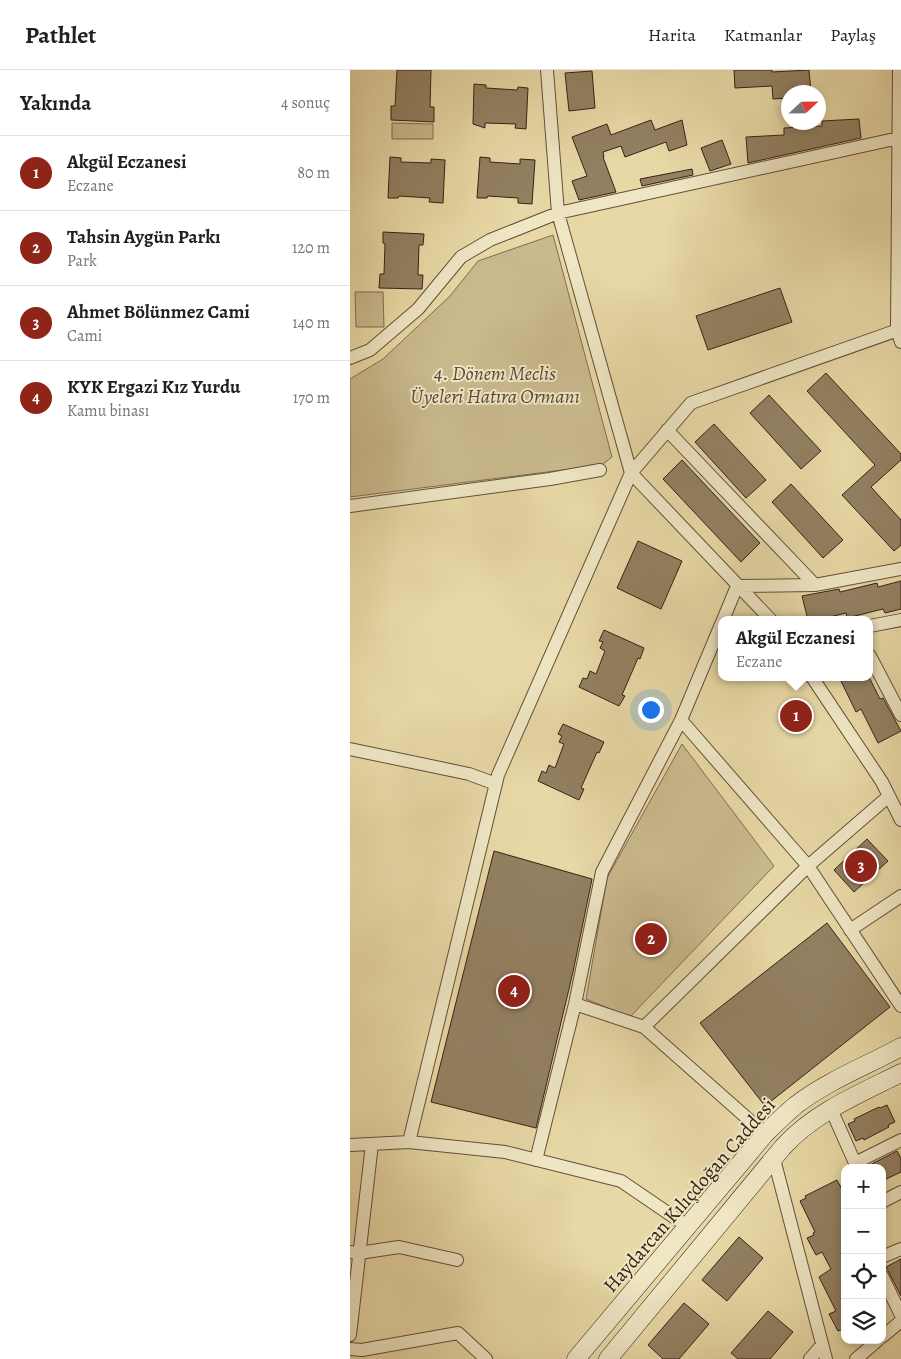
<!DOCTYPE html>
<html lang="tr">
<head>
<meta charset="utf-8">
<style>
	body { margin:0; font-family:Alegreya,serif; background:#f2f2f2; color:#202124 }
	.controls { position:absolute; right:15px; bottom:15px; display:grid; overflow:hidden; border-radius:10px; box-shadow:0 2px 8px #0003 }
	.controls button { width:45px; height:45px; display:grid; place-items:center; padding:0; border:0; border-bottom:1px solid #e0e0e0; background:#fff; color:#202124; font:25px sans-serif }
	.compass { position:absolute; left:431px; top:15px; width:45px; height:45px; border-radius:50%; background:#fff; box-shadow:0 2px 8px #0003; rotate:68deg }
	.you { position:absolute; left:300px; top:639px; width:18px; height:18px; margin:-12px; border:4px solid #fff; border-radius:50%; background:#1a73e8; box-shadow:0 0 0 8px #1a73e833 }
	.badge { display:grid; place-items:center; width:32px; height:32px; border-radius:50%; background:#8f2418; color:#fff; font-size:16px; font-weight:700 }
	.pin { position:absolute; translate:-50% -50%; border:2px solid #fff; box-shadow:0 1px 5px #0006 }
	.popup { position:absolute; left:368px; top:546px; width:155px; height:65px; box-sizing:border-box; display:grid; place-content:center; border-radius:10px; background:#fff; filter:drop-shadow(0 1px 4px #0005); font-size:16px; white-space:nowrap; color:#757577 }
	.popup b { font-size:19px; color:#202124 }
	.popup::after { content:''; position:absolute; left:50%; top:100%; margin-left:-10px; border:10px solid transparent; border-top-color:#fff }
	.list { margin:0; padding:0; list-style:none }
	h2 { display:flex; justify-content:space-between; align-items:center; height:65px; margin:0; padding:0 20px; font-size:21px }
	h2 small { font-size:16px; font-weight:400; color:#757577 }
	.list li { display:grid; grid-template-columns:32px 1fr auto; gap:15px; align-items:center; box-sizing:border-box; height:75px; padding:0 20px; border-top:1px solid #e0e0e0 }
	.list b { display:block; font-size:19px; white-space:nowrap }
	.list p { margin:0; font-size:16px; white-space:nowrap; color:#757577 }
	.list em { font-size:16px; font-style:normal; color:#757577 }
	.icon { flex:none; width:28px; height:28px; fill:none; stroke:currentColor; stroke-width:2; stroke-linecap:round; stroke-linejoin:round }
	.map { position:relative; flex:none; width:551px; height:1289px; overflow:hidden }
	header { display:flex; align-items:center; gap:30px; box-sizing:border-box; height:70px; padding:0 25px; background:#fff; border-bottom:1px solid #e0e0e0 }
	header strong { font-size:24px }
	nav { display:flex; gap:28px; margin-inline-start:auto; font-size:18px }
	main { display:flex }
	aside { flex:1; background:#fff }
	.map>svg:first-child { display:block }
	.green { fill:#c9b98d; stroke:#7f6d52 }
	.building { fill:#928061; stroke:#352118 }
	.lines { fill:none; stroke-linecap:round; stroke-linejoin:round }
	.street-casing { stroke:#624f3b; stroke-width:14 }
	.secondary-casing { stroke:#352118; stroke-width:19 }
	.street { stroke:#efe6c4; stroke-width:12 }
	.secondary { stroke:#efe6c4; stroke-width:18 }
	.labels { text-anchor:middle; stroke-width:4; stroke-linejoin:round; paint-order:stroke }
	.park-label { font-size:20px; font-style:italic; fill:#5a4735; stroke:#efe6c4 }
	.street-label { font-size:20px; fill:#352118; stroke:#efe6c4 }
</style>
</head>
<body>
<header>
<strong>Pathlet</strong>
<nav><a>Harita</a><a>Katmanlar</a><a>Paylaş</a></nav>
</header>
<main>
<aside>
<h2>Yakında<small>4 sonuç</small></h2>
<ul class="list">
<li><span class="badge">1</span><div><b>Akgül Eczanesi</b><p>Eczane</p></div><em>80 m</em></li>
<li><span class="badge">2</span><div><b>Tahsin Aygün Parkı</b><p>Park</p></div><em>120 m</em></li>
<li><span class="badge">3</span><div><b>Ahmet Bölünmez Cami</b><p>Cami</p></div><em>140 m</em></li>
<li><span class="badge">4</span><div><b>KYK Ergazi Kız Yurdu</b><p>Kamu binası</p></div><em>170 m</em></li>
</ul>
</aside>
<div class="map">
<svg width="551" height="1289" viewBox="0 0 551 1289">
	<rect width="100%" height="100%" fill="#e7d8a5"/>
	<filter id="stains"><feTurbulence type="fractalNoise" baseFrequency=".004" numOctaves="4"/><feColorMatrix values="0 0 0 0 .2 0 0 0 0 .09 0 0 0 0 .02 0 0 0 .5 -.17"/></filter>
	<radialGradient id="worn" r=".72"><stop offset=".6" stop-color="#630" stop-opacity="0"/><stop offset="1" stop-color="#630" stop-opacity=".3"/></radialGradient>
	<path class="green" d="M42,53L83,54V69H42Z
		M203,165L262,387L252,395L0,427V309L33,289L100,226L128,191Z
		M5,222H33L34,257H6Z
		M332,674L424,796L280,947L236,929L257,808Z"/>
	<path class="building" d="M47,0H81L80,37H84V52L41,50V36H45Z
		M384,0H422V2L459,0L461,22H438V28L423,29L422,16L385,18Z
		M242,1L245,38L219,41L215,3Z
		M124,14L136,15V18L167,20L168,17L178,18L176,59L165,58L166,54L135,53V58L123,54Z
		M509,49L511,68L398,93L396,67L434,65V58L472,56V51Z
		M301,50L305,60L332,50L337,75L319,81L316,72L275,87L271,76L253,82L254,87H253L266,122L229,130L222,111L237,106L222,67L257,54L261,65Z
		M372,70L381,94L360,101L351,78Z
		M40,87L51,88V92L81,93V89L95,90L93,133L79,132L80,128L49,126L48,128H38Z
		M130,87L140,88V92L170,94V89L185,90L182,134L168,133V128L138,126L137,128H127Z
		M342,99L343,105L292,116L290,109Z
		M33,162L74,164L73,175H69L68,205H73L72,219L29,218L30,204H34L35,174L33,173Z
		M430,218L442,252L358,280L346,246Z
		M476,303L551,384V390L521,417L551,450V475L544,481L492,425L525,395L457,321Z
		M419,325L471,381L451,399L400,343Z
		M364,354L416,410L396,428L345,372Z
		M332,390L410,473L391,492L313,409Z
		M441,414L493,470L473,488L422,432Z
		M288,471L332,491L311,539L267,518Z
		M551,511V539L535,543L533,539L497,548L496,543L468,550H458L452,526L489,519L490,522L527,513L528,517Z
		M254,560L294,578L290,589L288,588L272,625L275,626L269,636L229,617L233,608L237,609L240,601L246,604L255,581L250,578L253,572L249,571Z
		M489,607H519L530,629L533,628L551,661L528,673L511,639L506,642Z
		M213,654L254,672L249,683L247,682L231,718L234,719L229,730L188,711L192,701L196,703L199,695L205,698L214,674L209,672L212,666L208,664Z
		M517,769L538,791L504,822L484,800Z
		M144,781L242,809L223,902L186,1058L81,1032Z
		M477,853L540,937L415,1036L350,953Z
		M537,1035L545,1052L538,1055L539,1057L514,1070L513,1068L506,1071L498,1054L505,1051L504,1049L529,1037L530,1038Z
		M547,1081L551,1088V1102L532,1111V1098H514Z
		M487,1110L495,1125L494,1262L493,1259L488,1261L479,1244L486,1241L469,1207L481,1199L472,1182L466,1185L457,1168L464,1165L463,1163L465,1162L450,1131L456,1128L455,1126Z
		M389,1167L413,1188L377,1231L352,1210Z
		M551,1189V1226L536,1197Z
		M334,1233L359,1254L329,1289H313L298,1275Z
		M418,1241L443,1262L420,1289H388L381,1283Z"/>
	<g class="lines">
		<g class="street-casing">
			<path id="street" d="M197,0L208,143L281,403L421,550
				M549,0L547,260L551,272
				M0,288L20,280L68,239L111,187L140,170L208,143L549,68
				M317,360L465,515
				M0,436L200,409L250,400
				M373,550L387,516L465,515L551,499
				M520,556L551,550
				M520,586L551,645
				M462,607L532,712L551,750
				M331,650L458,796L551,936
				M0,679L119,704L146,714
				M500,860L551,826
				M225,934L294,957L415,1064
				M294,957L458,796L539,726
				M481,1039L505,1093L551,1070
				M59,1072L155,1082L271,1111L337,1156
				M0,1075L59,1072L148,705L281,403L341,333L551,259
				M424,1089L476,1289
				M186,1090L225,934L252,802L331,650L372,552
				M532,1132L551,1122
				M0,1182L9,1183L49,1177L107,1190
				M532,1187L551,1179
				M532,1206L551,1245
				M0,1265L22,1074
				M532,1267L551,1251
				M0,1279L12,1280L108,1263L136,1289
				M460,1289L472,1275
				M506,1289L528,1270"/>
		</g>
		<g class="secondary-casing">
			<path id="secondary" d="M226,1289L415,1064C425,1054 435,1044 446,1035C477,1011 516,996 551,977
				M258,1289L433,1077C465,1042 509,1024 551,1003"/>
		</g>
		<use href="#street" class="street"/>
		<use href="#secondary" class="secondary"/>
	</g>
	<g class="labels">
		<g class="park-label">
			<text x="145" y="310">4. Dönem Meclis<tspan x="145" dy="23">Üyeleri Hatıra Ormanı</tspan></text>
		</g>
		<g class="street-label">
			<text transform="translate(339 1125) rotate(-49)" y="7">Haydarcan Kılıçdoğan Caddesi</text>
		</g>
	</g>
	<rect width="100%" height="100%" filter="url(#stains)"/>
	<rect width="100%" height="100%" fill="url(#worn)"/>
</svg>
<div class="controls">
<button>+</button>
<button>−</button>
<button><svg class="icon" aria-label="locate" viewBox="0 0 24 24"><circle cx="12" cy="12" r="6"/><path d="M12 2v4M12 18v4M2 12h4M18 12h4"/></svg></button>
<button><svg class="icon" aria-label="layers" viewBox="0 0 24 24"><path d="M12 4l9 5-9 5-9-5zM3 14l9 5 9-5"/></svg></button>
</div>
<svg class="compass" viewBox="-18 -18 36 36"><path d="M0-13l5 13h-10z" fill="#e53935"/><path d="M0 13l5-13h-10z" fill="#757577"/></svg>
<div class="you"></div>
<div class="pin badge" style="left:446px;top:646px">1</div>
<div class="popup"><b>Akgül Eczanesi</b>Eczane</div>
<div class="pin badge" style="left:301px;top:869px">2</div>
<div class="pin badge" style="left:511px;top:796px">3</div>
<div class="pin badge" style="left:164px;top:921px">4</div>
</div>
</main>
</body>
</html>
